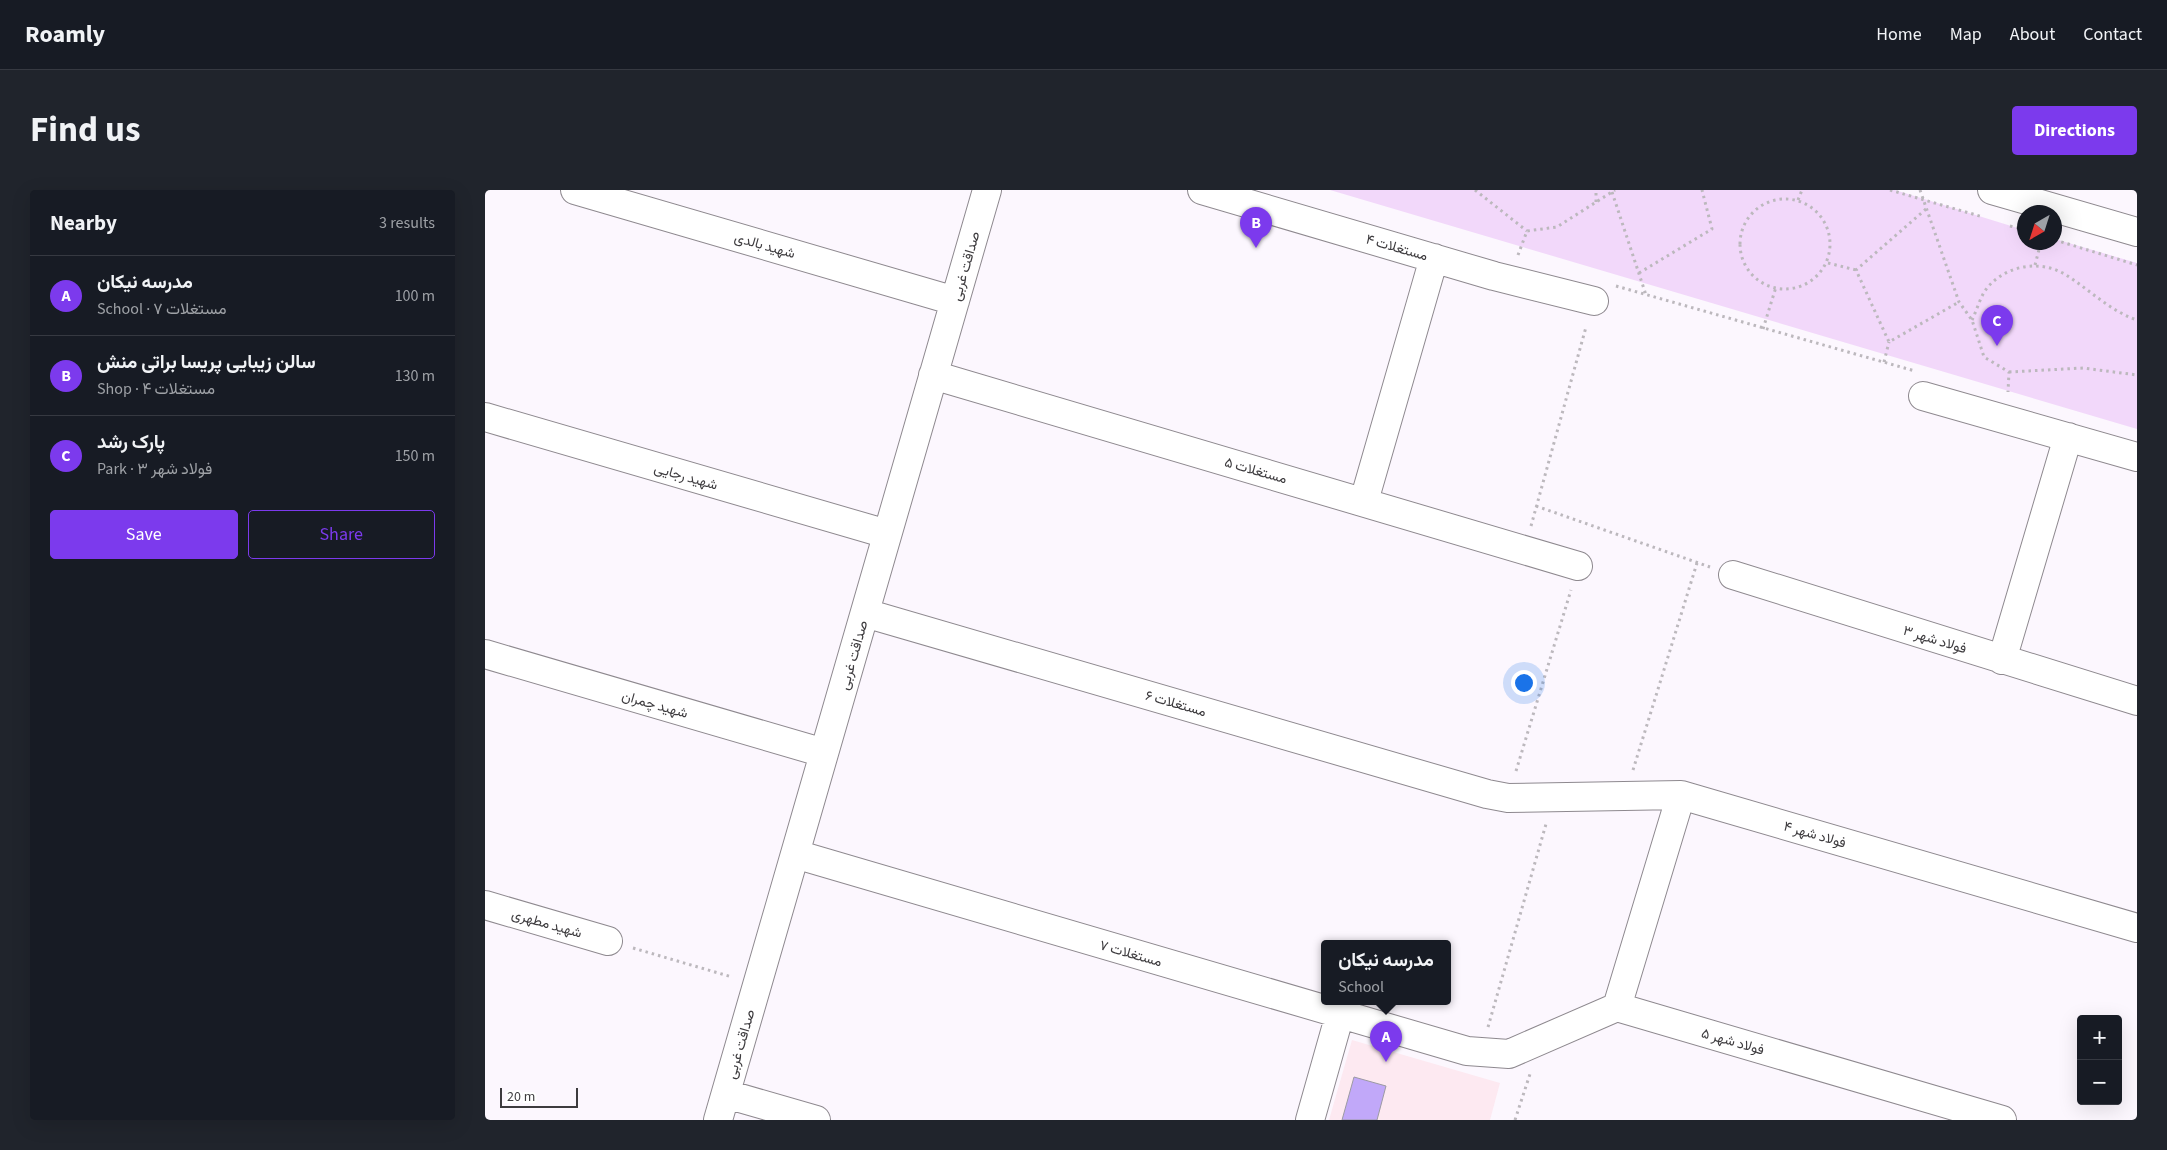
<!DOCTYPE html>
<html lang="en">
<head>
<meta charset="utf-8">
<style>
	body { margin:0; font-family:"Source Sans 3",Vazirmatn,sans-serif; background:#20242c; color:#f1f3f6 }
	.controls { position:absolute; right:15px; bottom:15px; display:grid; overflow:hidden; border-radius:5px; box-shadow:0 5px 20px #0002 }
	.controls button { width:45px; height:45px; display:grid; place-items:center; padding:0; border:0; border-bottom:1px solid #363941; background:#171b24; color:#f1f3f6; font:25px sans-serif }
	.compass { position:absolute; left:1532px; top:15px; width:45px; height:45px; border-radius:50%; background:#171b24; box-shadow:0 5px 20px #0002; rotate:219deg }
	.scale { position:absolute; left:15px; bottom:12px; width:78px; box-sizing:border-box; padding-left:5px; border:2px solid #3d3b3e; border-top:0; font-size:14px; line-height:18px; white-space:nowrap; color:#3d3b3e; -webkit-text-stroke:4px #fff; paint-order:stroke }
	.you { position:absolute; left:1038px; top:492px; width:18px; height:18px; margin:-12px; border:4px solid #fff; border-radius:50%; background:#1a73e8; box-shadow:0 0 0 8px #1a73e833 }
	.badge { display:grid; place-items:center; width:32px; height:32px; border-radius:50%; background:#7c3aed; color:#fff; font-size:16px; font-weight:700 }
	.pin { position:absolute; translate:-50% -41px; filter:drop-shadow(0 1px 2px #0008) }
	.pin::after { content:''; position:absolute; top:26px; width:18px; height:15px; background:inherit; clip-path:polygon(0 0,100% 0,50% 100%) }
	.popup { position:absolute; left:836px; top:750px; width:130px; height:65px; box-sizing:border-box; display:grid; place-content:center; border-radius:5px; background:#171b24; filter:drop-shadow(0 1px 4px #0005); font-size:16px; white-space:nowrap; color:#9ea1a6 }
	.popup b { font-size:19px; color:#f1f3f6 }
	.popup::after { content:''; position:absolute; left:50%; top:100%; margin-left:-10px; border:10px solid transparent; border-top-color:#171b24 }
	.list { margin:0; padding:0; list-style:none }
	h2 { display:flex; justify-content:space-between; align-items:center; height:65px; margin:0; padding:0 20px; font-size:21px }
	h2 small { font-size:16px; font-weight:400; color:#9ea1a6 }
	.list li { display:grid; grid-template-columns:32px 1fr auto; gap:15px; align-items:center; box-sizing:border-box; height:80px; padding:0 20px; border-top:1px solid #363941 }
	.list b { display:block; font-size:19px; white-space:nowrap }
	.list p { margin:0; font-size:16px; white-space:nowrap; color:#9ea1a6 }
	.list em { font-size:16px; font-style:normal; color:#9ea1a6 }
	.actions { display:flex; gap:10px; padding:15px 20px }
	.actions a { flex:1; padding:11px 0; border:1px solid #7c3aed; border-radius:5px; text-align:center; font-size:18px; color:#7c3aed }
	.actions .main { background:#7c3aed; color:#fff }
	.map { position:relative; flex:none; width:1652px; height:930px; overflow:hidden; border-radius:5px }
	header { display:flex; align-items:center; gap:30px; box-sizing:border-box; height:70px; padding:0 25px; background:#171b24; border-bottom:1px solid #363941 }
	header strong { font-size:24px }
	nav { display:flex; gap:28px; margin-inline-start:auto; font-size:18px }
	.intro { display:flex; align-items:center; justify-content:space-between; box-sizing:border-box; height:120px; padding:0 30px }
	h1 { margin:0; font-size:35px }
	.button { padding:12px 22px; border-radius:5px; background:#7c3aed; color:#fff; font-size:18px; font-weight:700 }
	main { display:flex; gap:30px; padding:0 30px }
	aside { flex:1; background:#171b24; border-radius:5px; box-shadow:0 5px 20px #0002 }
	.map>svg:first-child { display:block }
	.education { fill:#fde9f1 }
	.green { fill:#f2d8fa }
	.building { fill:#c1a8f9; stroke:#9c9aa2 }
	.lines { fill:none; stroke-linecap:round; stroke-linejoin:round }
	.minor-casing { stroke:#8e898f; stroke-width:30 }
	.path { stroke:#bcb8bd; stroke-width:3; stroke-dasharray:2.5 4; stroke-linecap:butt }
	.minor { stroke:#fff; stroke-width:28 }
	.labels { text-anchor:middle; stroke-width:4; stroke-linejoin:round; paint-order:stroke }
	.street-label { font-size:14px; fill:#3d3b3e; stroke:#fff }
</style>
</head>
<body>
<header>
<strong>Roamly</strong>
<nav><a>Home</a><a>Map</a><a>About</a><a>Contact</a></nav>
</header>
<div class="intro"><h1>Find us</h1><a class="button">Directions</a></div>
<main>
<aside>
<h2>Nearby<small>3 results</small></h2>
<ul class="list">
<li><span class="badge">A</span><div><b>مدرسه نیکان</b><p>School · مستغلات ۷</p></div><em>100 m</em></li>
<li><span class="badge">B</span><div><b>سالن زیبایی پریسا براتی منش</b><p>Shop · مستغلات ۴</p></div><em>130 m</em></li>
<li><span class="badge">C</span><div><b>پارک رشد</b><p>Park · فولاد شهر ۳</p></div><em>150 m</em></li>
</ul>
<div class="actions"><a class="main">Save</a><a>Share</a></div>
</aside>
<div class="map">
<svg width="1652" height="930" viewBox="0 0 1652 930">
	<rect width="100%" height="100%" fill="#fcf7fe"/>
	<path class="education" d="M867,850L1015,893L1005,930H844Z"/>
	<path class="green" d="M845,0H1410L1539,40L1540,52H1570V49L1652,73V239Z"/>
	<path class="building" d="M869,887L901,896L892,930H857Z"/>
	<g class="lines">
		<g class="minor-casing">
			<path id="minor" d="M90,0L470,111
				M717,0L1009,86L1109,111
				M1507,0L1652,42
				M448,185L1093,376
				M1438,206L1652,267
				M0,227L402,344
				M879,311L949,68
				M1248,385L1652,511
				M380,423L1002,604L1023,608L1196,605L1652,738
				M0,464L339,563
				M1517,470L1583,247
				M310,664L982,861L1024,864L1132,817L1517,930
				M0,715L123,751
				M1132,817L1196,605
				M241,904L331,930
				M233,930L502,0
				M825,930L855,824"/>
		</g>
		<path class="path" d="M990,0L1042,41
			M1405,0L1498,27
			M1435,0L1474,112L1487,130L1499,167L1524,182L1523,202
			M1127,2L1161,105
			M1255 54a45 45 0 1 1 90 0a45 45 0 1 1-90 0Z
			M1313,10L1317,0
			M1111,12V0
			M1441,19L1371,80L1404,152L1474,112
			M1525,36L1540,40
			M1570,50L1652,75
			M1033,65L1042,41L1072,37L1130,0
			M1343,73L1371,80
			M1550,75L1556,52
			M1154,83L1227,39L1217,0
			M1131,96L1430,181
			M1487,130C1492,120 1495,107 1502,98C1521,75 1556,69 1581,85C1605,100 1625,121 1652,130
			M1278,139L1291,97
			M1399,172L1404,152
			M1524,182L1598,178L1652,185
			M1051,316L1225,377
			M1046,336L1101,137
			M1148,580L1212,373
			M1031,581L1086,400
			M148,758L247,787
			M1003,837L1061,634
			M1030,930L1045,884"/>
		<use href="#minor" class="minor"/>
	</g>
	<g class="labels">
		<g class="street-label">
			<text transform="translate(280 55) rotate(16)" y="5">شهید بالدی</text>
			<text transform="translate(912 57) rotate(16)" y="5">مستغلات ۴</text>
			<text transform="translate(480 76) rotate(-74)" y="5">صداقت غربی</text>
			<text transform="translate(771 280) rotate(16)" y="5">مستغلات ۵</text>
			<text transform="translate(201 286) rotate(16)" y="5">شهید رجایی</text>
			<text transform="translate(1450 449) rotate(17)" y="5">فولاد شهر ۳</text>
			<text transform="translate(368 465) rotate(-74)" y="5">صداقت غربی</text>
			<text transform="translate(691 513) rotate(16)" y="5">مستغلات ۶</text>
			<text transform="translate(170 514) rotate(16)" y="5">شهید چمران</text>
			<text transform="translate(1330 644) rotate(16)" y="5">فولاد شهر ۴</text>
			<text transform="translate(62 733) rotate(16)" y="5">شهید مطهری</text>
			<text transform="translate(646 763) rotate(16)" y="5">مستغلات ۷</text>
			<text transform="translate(1248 851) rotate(16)" y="5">فولاد شهر ۵</text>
			<text transform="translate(255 854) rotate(-74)" y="5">صداقت غربی</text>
		</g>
	</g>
</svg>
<div class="controls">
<button>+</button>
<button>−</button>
</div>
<svg class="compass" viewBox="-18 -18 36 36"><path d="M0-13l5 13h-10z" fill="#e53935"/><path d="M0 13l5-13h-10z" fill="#9ea1a6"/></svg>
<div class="scale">20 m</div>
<div class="you"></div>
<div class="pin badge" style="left:901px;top:872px">A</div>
<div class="popup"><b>مدرسه نیکان</b>School</div>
<div class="pin badge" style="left:771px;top:58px">B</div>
<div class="pin badge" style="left:1512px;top:156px">C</div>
</div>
</main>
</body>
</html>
